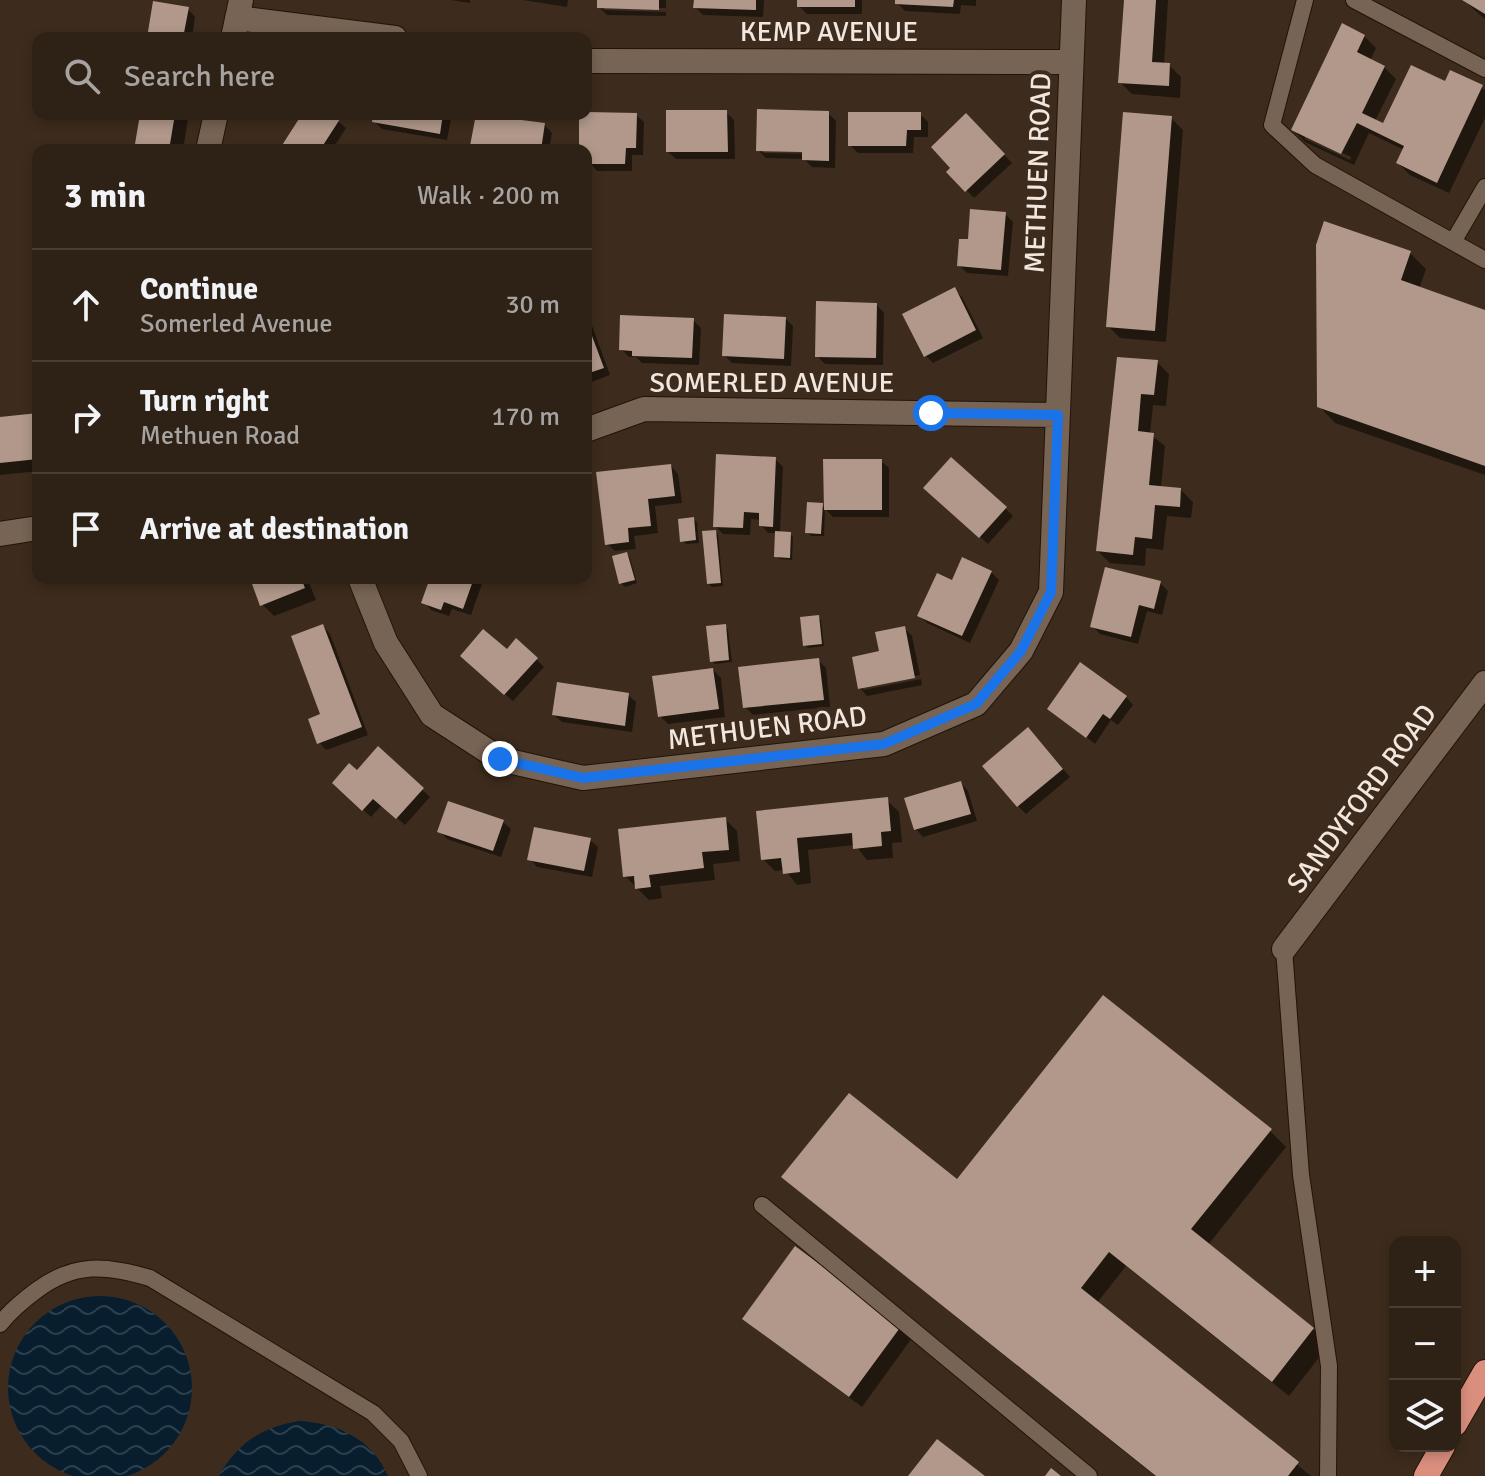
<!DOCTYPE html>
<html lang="en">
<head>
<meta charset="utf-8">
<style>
	body { margin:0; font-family:Signika,sans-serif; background:#36291f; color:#f1f3f6 }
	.controls { position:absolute; right:24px; bottom:24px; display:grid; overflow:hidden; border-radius:16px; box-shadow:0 4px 12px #0003 }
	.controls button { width:72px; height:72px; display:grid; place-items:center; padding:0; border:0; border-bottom:2px solid #493e35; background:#2e2116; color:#f1f3f6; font:40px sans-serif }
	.stop { position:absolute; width:24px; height:24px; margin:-18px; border:6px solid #1a73e8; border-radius:50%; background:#fff }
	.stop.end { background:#1a73e8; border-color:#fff; box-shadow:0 2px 8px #0008 }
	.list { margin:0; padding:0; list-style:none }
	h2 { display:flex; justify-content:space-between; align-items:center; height:104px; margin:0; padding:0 32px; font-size:34px }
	h2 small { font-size:26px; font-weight:400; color:#a7a3a1 }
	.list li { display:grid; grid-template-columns:52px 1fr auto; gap:24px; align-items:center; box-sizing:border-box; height:112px; padding:0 32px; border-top:2px solid #493e35 }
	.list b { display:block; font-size:30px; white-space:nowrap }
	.list p { margin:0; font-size:26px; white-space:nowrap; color:#a7a3a1 }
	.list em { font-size:26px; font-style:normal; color:#a7a3a1 }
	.icon { flex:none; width:44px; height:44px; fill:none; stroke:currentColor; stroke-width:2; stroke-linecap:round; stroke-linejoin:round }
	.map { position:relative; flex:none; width:1485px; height:1476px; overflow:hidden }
	.search { position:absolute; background:#2e2116; box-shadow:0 4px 12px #0003; left:32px; top:32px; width:560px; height:88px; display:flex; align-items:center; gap:20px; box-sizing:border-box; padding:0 28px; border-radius:16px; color:#a7a3a1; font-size:30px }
	.panel { position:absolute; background:#2e2116; box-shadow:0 4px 12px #0003; left:32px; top:144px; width:560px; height:440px; border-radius:16px }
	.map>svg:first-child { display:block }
	.water { fill:url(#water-waves) }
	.shadow { fill:#0007; fill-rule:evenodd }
	.building { fill:#b1988b }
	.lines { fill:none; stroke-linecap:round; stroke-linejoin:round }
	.lane-casing { stroke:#231406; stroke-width:18 }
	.street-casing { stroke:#231406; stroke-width:26 }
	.highway-casing { stroke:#231406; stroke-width:26 }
	.lane { stroke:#776454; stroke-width:16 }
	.street { stroke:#776454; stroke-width:24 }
	.highway { stroke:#da8f7e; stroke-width:24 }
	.route { stroke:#1a73e8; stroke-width:10 }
	.labels { text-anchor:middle; stroke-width:8; stroke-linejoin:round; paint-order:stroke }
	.street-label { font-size:28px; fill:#f2e7de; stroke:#3d2c1d }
</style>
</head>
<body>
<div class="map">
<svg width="1485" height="1476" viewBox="0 0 1485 1476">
	<defs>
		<pattern id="water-waves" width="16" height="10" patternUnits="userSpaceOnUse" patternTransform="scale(2)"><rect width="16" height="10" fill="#081e2f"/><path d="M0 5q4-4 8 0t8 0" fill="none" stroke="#2c3f4d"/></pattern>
	</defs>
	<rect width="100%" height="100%" fill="#3d2c1d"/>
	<path class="water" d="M8 1388a92 92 0 1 1 184 0a92 92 0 1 1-184 0Z
		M299,1421C338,1423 372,1439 388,1476H219C237,1443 262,1427 299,1421Z"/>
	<path class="shadow" d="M451,0H470V3Z
		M523,0H568L567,7Z
		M599,0H666V8L604,6V10L666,12V16L607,15L599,7Z
		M696,0H764L763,17L703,15L695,7Z
		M799,0H862V14H807L799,6Z
		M897,0H976V6L961,5L960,14L905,11L897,3Z
		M1126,0H1168L1164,65H1169L1181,77L1180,98L1132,94L1120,82Z
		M1464,0H1485V19L1480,15Z
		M188,9L195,17L192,38H149Z
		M1364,36L1376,48L1370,61L1384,67L1396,79L1375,121L1384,126L1446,84L1451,72L1485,90V118L1449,193L1410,175L1398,163L1404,150L1369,133L1354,165L1305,142L1293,130ZM1305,135L1351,157L1350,160L1305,139Z
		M726,112L734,120L735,159H676L668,152Z
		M828,113L836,121L835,168L812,167L804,159L766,158L758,150ZM763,149L812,150V154L763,153Z
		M142,114H182L188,119L183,150H136Z
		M304,114H329L346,128L332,150H282Z
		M375,114H452L447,140L382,129L374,121Z
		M478,114L544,125L552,133L549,150H477L472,146Z
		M920,114L928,122V137H914L913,153H858L850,145Z
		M636,115L644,122L643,155H632V171H597L590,163L586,150L581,146Z
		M966,115L1012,163L974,198L949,172L953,168Z
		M1171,118L1183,130L1166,342L1120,338L1108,326Z
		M1005,214L1013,222L1008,276L967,273L959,265L969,242Z
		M1326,223L1410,253L1426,269L1419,289L1485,312V475L1335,423L1319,406Z
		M954,289L962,297L983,338L933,363L926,356Z
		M877,305L884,313L883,365L825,364L817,356Z
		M586,318L591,323L610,375L586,384Z
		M786,319L793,326L791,366L732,363L724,355Z
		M693,320L701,328L699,365L642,363L636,357H629L621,349Z
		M1118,359L1157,362L1169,374L1166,406L1153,405L1150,434L1165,446L1161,488L1181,490L1193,502L1191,518L1167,516L1163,550L1146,548L1145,566L1110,563L1098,551Z
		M38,415V471L0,475V419Z
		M775,459L783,467L780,533L790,534L793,537L792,560L780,559L776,556L777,533H768L761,525V520L751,519L750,535L723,534L715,526Z
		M881,461L889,468V517H833L825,509L824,536H811L807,532L822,505L826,509Z
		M671,466L678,474L682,503L655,506L658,533L634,536L636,549L615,551L607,544Z
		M934,495L1005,508L1013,516L988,544Z
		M693,519L697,522L699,543L686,544L682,541Z
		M715,532L718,535L723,586L712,587L709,584Z
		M627,554L630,558L637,583L625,587L621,583Z
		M991,572L999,580L970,643L927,623L919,615Z
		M266,578H307L316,600L274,616L262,604Z
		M432,578H484L471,615L452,609L449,616L431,610L424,602Z
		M1160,583L1168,591L1162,615L1147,611L1138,644L1100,634L1092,626Z
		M818,617L821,620L824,646L808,648L805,645Z
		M323,626L330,634L368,735L326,750L319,742L323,715Z
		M725,626L728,630L732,662L715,664L712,661Z
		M904,628L912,636L920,675L863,686V690L921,679L922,685L867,696L860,688L881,653Z
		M507,652L536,659L544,667L513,701L470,664Z
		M818,660L826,668L830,707L753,715L745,707Z
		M713,670L721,678L725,717L668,724L660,716Z
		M628,695L636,702L632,732L562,722L554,715Z
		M1126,697L1133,705L1118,725L1111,720L1095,744L1050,709Z
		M1036,737L1070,777L1026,814L1018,806Z
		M379,749L430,797L405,825L382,805L371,817L334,783L357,773Z
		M961,783L968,791L977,821L923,837L916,829Z
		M887,800L899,812L902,842L892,843L893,858L867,860L855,845L808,850L811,883L797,885L785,870L775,871L763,859L758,813Z
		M725,819L737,831L740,861L713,864L715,880L660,886L662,898L649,900L625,876Z
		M503,822L511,829L501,857L447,839L440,831Z
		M590,840L598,847L592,877L537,867L530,859Z
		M1270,1131L1286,1147L1208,1245L1313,1329L1329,1345L1289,1396L1126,1266L1097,1303L1311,1476H1155L800,1192L784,1177L957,1182Z
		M795,1249L912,1338L862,1407L757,1330L745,1318Z"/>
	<path class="building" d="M597,0H659V10L597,8Z
		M694,0H756V10L693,8Z
		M797,0H855V7H797Z
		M895,0H954L953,7L895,4Z
		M1124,0H1156L1152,62L1170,63L1169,86L1118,83Z
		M1462,0H1485V14Z
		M153,1L189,7L183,38H147Z
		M1342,23L1365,35L1357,52L1385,66L1362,113L1383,123L1411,65L1445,81L1450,70L1483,85L1437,183L1396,163L1404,146L1357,123L1341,154L1291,130Z
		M757,109L829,111V161L802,160V152L756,151Z
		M666,110H727L728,152H666Z
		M586,112L637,113L636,148H626L625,164H588L586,150L579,146V114Z
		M848,112H921V130H907L906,146H848Z
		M1123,112L1172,116L1155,331L1106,327Z
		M966,113L1005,154L965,192L946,172L950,168L931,147Z
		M140,114H175L169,150H134Z
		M302,114H333L340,119L320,150H279Z
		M373,114H443L440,134L372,122Z
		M476,114L545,123L541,150H493L470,146Z
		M970,209L1006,212L1001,270L957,266L959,239H968Z
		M1324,221L1411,251L1401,280L1485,310V466L1317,407L1316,245Z
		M955,287L976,330L924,357L902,314Z
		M816,301L877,303L876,358L815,357Z
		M724,314L786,317L784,359L722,356Z
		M620,315L694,318L692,358L632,356V351L619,350Z
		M586,320L604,368L586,374Z
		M1117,357L1158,360L1154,395L1141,394L1138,431L1154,433L1149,485L1181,488L1180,507L1155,505L1152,539L1135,537L1133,555L1096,551Z
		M38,413V459L0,463V417Z
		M716,454L776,457L773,527L759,526V513L744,512L743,528L713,527Z
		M951,457L1007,507L979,538L923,488Z
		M823,459H882V510H824Z
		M671,464L675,496L648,499L651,526L628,528L629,542L605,545L596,472Z
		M807,502L823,503L821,534L805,533Z
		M694,517L696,540L680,542L678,519Z
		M716,530L721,583L707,584L702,531Z
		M775,531L791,532L790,558L774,557Z
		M627,552L635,580L619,584L612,556Z
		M962,557L992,571L962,636L917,616L937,573L952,580Z
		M1105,567L1161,581L1154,609L1139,605L1131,637L1090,627Z
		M260,578H301L305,588L260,606L251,581Z
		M430,578H474L463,609L444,602L441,610L421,603Z
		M819,615L822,644L803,646L800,617Z
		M323,624L362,727L317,744L308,719L320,714L291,636Z
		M726,624L729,660L710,662L706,626Z
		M905,626L915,678L858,689L852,657L879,651L875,632Z
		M483,629L507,649L516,638L538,658L504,695L460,656Z
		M819,658L824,700L743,708L738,667Z
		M1080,662L1127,696L1110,719L1103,714L1086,738L1047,709Z
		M713,668L719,709L658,717L652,676Z
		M557,682L629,693L625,726L552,715Z
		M1028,727L1063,769L1017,807L982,766Z
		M378,746L424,788L396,819L373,799L362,811L332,783L349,763L357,770Z
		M961,781L971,814L914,830L904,798Z
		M888,797L891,831L881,832L882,846L853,849L852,833L797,838L800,872L783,874L781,858L761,860L756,811Z
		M448,801L504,820L493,851L437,832Z
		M726,817L729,850L702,852L704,868L649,875L651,887L635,889L634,876L623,877L618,829Z
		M534,827L591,838L584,871L527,860Z
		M1103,995L1272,1129L1191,1229L1314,1328L1272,1382L1109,1252L1081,1288L1299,1462L1288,1476H1156L781,1177L849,1093L957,1179Z
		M795,1246L902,1325L849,1397L742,1319Z
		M937,1439L985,1476H908Z
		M1051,1468L1061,1476H1045Z"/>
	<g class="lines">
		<g class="lane-casing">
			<path id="lane" d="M1305,0L1272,125L1315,165L1485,260
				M1354,0L1485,69
				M1453,242L1485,187
				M1284,949L1301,1175L1329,1366L1328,1476
				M762,1205L1089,1476
				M0,1324C11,1310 22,1301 37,1290C75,1262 106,1265 150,1278L373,1413L401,1441L419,1476"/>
		</g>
		<g class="street-casing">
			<path id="street" d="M237,18L395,38
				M233,38L241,0
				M586,61L1071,62
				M208,150L216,114
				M586,430L644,409L1058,415
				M0,534L38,528
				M360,578L386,643L432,715L500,759L583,778L884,744L976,704L1021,651L1051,592L1074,0
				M1284,949L1485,683"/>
		</g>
		<g class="highway-casing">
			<path id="highway" d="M1455,1424L1485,1372
				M1426,1476L1443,1446"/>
		</g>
		<use href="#lane" class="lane"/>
		<use href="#street" class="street"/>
		<use href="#highway" class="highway"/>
	</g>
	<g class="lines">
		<path class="route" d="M500,759L583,778L884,744L976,704L1021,651L1051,592L1058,415L931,413"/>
	</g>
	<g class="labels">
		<g class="street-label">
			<text x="829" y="41">KEMP AVENUE</text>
			<text transform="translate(1037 173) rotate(-88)" y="10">METHUEN ROAD</text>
			<text x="772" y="392">SOMERLED AVENUE</text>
			<text transform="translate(767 727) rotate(-7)" y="10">METHUEN ROAD</text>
			<text transform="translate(1361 798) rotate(-53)" y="10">SANDYFORD ROAD</text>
		</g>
	</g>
</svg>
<div class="controls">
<button>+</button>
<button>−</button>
<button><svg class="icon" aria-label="layers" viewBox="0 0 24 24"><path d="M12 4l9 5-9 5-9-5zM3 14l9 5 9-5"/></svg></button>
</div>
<div class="stop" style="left:931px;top:413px"></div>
<div class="stop end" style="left:500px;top:759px"></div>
<div class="search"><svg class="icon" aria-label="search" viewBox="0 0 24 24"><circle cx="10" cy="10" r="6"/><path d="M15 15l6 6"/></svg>Search here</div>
<section class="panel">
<h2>3 min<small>Walk · 200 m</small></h2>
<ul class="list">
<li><svg class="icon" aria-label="ahead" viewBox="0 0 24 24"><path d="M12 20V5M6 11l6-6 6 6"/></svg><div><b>Continue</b><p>Somerled Avenue</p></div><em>30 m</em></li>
<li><svg class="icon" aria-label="right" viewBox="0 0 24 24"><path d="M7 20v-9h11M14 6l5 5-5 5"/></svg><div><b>Turn right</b><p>Methuen Road</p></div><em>170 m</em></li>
<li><svg class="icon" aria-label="arrive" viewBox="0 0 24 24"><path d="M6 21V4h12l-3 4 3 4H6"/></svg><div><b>Arrive at destination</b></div></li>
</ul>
</section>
</div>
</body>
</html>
